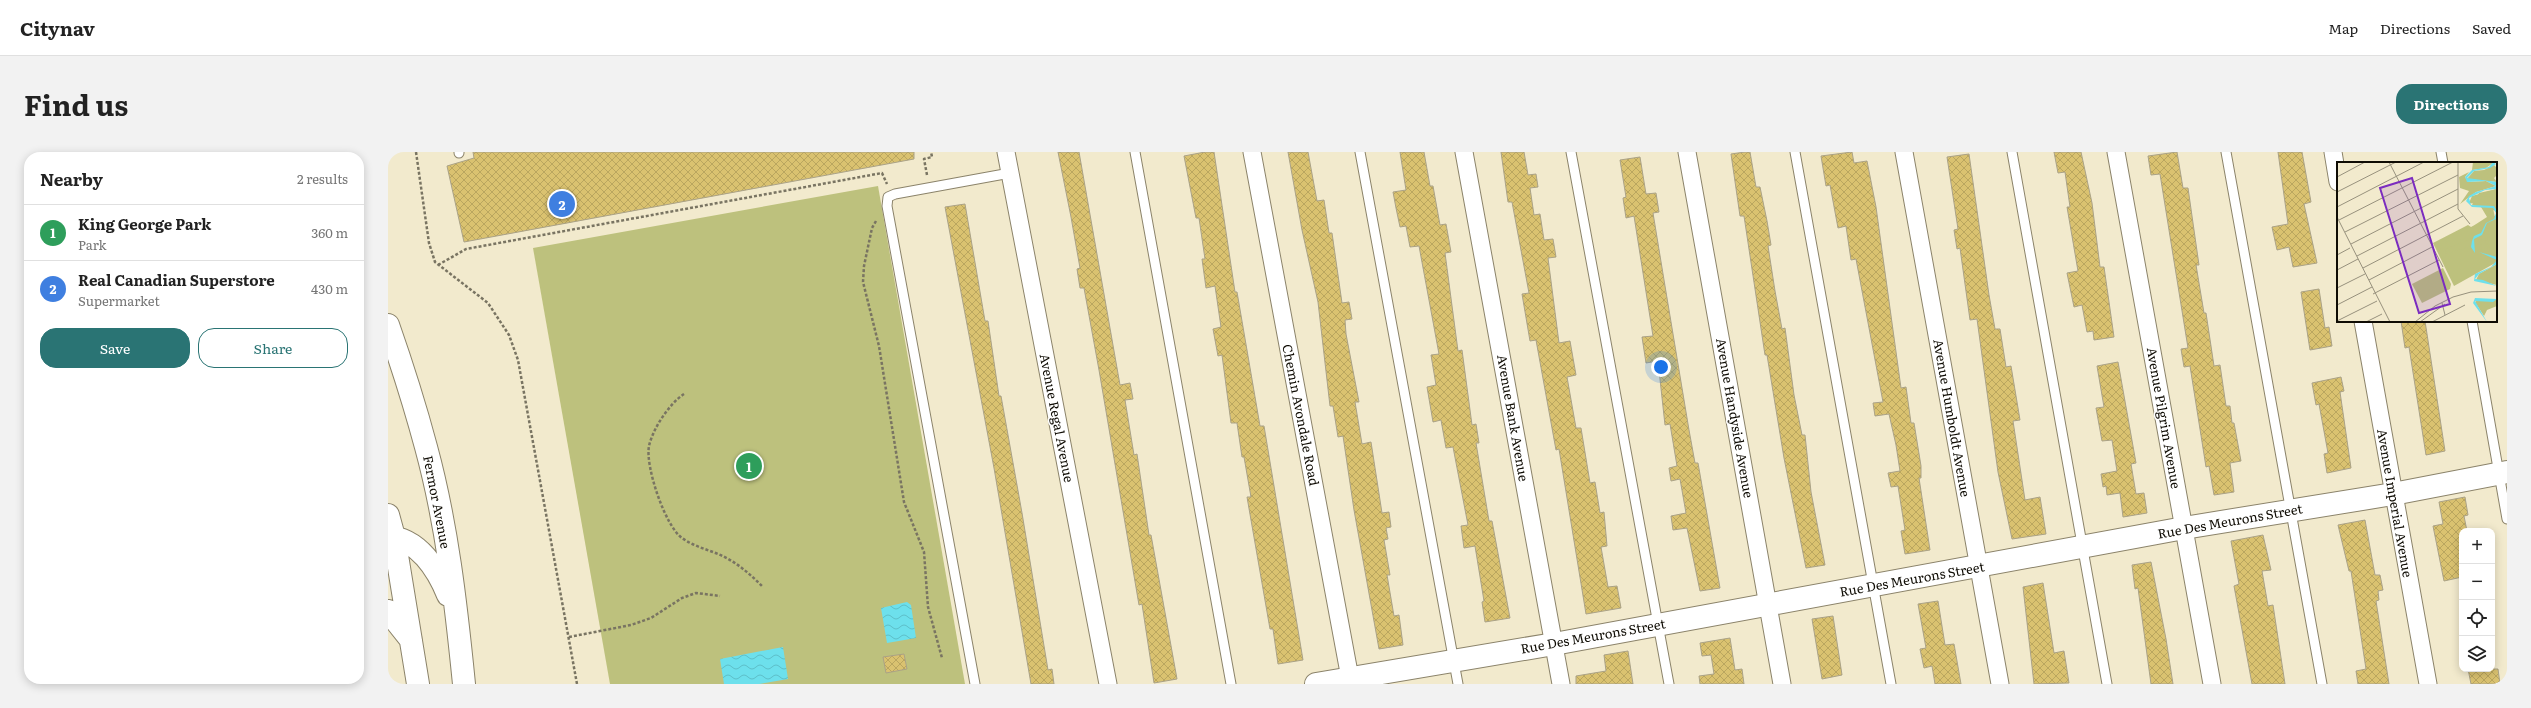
<!DOCTYPE html>
<html lang="en">
<head>
<meta charset="utf-8">
<style>
	body { margin:0; font-family:Literata,serif; background:#f2f2f2; color:#222 }
	.controls { position:absolute; right:12px; bottom:12px; display:grid; overflow:hidden; border-radius:8px; box-shadow:0 2px 10px #0003 }
	.controls button { width:36px; height:36px; display:grid; place-items:center; padding:0; border:0; border-bottom:1px solid #e0e0e0; background:#fff; color:#222; font:20px sans-serif }
	.you { position:absolute; left:1273px; top:215px; width:14px; height:14px; margin:-10px; border:3px solid #fff; border-radius:50%; background:#1a73e8; box-shadow:0 0 0 6px #1a73e833 }
	.badge { display:grid; place-items:center; width:26px; height:26px; border-radius:50%; background:#2a7474; color:#fff; font-size:13px; font-weight:700 }
	.pin { position:absolute; translate:-50% -50%; border:2px solid #fff; box-shadow:0 1px 4px #0006 }
	.list { margin:0; padding:0; list-style:none }
	h2 { display:flex; justify-content:space-between; align-items:center; height:52px; margin:0; padding:0 16px; font-size:17px }
	h2 small { font-size:13px; font-weight:400; color:#767676 }
	.list li { display:grid; grid-template-columns:26px 1fr auto; gap:12px; align-items:center; box-sizing:border-box; height:56px; padding:0 16px; border-top:1px solid #e0e0e0 }
	.list b { display:block; font-size:15px; white-space:nowrap }
	.list p { margin:0; font-size:13px; white-space:nowrap; color:#767676 }
	.list em { font-size:13px; font-style:normal; color:#767676 }
	.actions { display:flex; gap:8px; padding:12px 16px }
	.actions a { flex:1; padding:9px 0; border:1px solid #2a7474; border-radius:16px; text-align:center; font-size:14px; color:#2a7474 }
	.actions .main { background:#2a7474; color:#fff }
	.icon { flex:none; width:22px; height:22px; fill:none; stroke:currentColor; stroke-width:2; stroke-linecap:round; stroke-linejoin:round }
	.map { position:relative; flex:none; width:2119px; height:532px; overflow:hidden; border-radius:16px }
	header { display:flex; align-items:center; gap:24px; box-sizing:border-box; height:56px; padding:0 20px; background:#fff; border-bottom:1px solid #e0e0e0 }
	header strong { font-size:19px }
	nav { display:flex; gap:22px; margin-inline-start:auto; font-size:14px }
	.intro { display:flex; align-items:center; justify-content:space-between; box-sizing:border-box; height:96px; padding:0 24px }
	h1 { margin:0; font-size:28px }
	.button { padding:10px 18px; border-radius:16px; background:#2a7474; color:#fff; font-size:14px; font-weight:700 }
	main { display:flex; gap:24px; padding:0 24px }
	aside { flex:1; background:#fff; border-radius:16px; box-shadow:0 2px 10px #0003 }
	.map>svg:first-child { display:block }
	.park { fill:#bdc17d }
	.water { fill:url(#water-waves) }
	.building { fill:url(#building-cross-hatch); stroke:#aaa287 }
	.lines { fill:none; stroke-linecap:round; stroke-linejoin:round }
	.lane-casing { stroke:#8b836a; stroke-width:11 }
	.street-casing { stroke:#8b836a; stroke-width:19 }
	.secondary-casing { stroke:#8b836a; stroke-width:24 }
	.highway-casing { stroke:#8b836a; stroke-width:24 }
	.path { stroke:#797462; stroke-width:2.5; stroke-dasharray:3 2; stroke-linecap:butt }
	.lane { stroke:#fff; stroke-width:9 }
	.street { stroke:#fff; stroke-width:17 }
	.secondary { stroke:#fff; stroke-width:22 }
	.highway { stroke:#fff; stroke-width:22 }
	.labels { text-anchor:middle; stroke-width:3; stroke-linejoin:round; paint-order:stroke }
	.street-label { font-size:13px; fill:#0f0c04; stroke:#fff }
	.inset-road { fill:none; stroke:#97917d; stroke-width:1 }
	.view { fill:#7b2cbf; fill-opacity:0.15; stroke:#7b2cbf; stroke-width:2 }
	.inset-edge { fill:none; stroke:#0f0c04; stroke-width:2 }
</style>
</head>
<body>
<header>
<strong>Citynav</strong>
<nav><a>Map</a><a>Directions</a><a>Saved</a></nav>
</header>
<div class="intro"><h1>Find us</h1><a class="button">Directions</a></div>
<main>
<aside>
<h2>Nearby<small>2 results</small></h2>
<ul class="list">
<li><span class="badge" style="background:#2e9e5b">1</span><div><b>King George Park</b><p>Park</p></div><em>360 m</em></li>
<li><span class="badge" style="background:#3f7fe0">2</span><div><b>Real Canadian Superstore</b><p>Supermarket</p></div><em>430 m</em></li>
</ul>
<div class="actions"><a class="main">Save</a><a>Share</a></div>
</aside>
<div class="map">
<svg width="2119" height="532" viewBox="0 0 2119 532">
	<defs>
		<pattern id="water-waves" width="16" height="10" patternUnits="userSpaceOnUse"><rect width="16" height="10" fill="#6de0ec"/><path d="M0 5q4-4 8 0t8 0" fill="none" stroke="#5dbfc9"/></pattern>
		<pattern id="building-cross-hatch" width="8" height="8" patternUnits="userSpaceOnUse"><rect width="8" height="8" fill="#dac270"/><path d="M0 0l8 8M0 8l8-8" fill="none" stroke="#baa65f"/></pattern>
	</defs>
	<rect width="100%" height="100%" fill="#f2eacd"/>
	<path class="park" d="M490,34L577,532H222L145,96Z"/>
	<path class="water" d="M519,450L523,453L528,486L499,491L493,456Z
		M395,495L400,527L371,532H336L332,507Z"/>
	<path class="building" d="M85,0H526V7L76,90L59,14L86,6Z
		M670,0H691L732,233L742,231L745,247L737,248L746,303L749,302L761,383H763L789,527L766,531L754,452L751,453L711,218L696,136H692L689,117L692,116L683,65Z
		M817,0H826L847,140H849L872,274H876L915,508L890,512L885,477H882L859,345H863L856,305H854L849,271H843L834,203L830,204L825,177L833,175L827,134L818,136L814,107H817L811,66H808L796,4Z
		M900,0H920L929,49L936,48L941,81H944L954,151L961,150L964,167L957,168L958,182L971,250H967L974,292L983,290L994,361L1001,360L1003,375L998,376L1000,387L996,388L1002,423H999L1006,464L1011,463L1015,493L991,497L966,358L955,284L950,285L945,254H942L930,150L914,78Z
		M1012,0H1036L1042,34H1045L1052,73L1058,72L1063,100L1057,101L1070,199L1074,198L1084,273L1088,272L1091,291H1088L1101,369H1104L1122,466L1097,470L1094,450L1096,449L1087,394L1076,396L1073,374L1080,373L1065,295L1058,296L1053,268L1045,270L1039,235L1048,233L1043,203L1051,202L1031,94L1022,95L1018,74L1012,75L1008,56L1005,40L1018,38Z
		M1113,0H1136L1140,23L1148,22L1150,35L1142,36L1146,63L1152,62L1156,88L1165,87L1168,105L1160,106L1171,191L1182,189L1188,223L1179,225L1188,276H1193L1202,331L1207,330L1212,361L1216,360L1219,394L1213,395L1220,435L1229,434L1233,456L1198,462L1171,297L1168,298L1148,188L1142,189L1134,142L1141,141L1124,50H1120Z
		M1357,0H1362L1368,35H1372L1379,69L1383,93L1380,94L1387,139L1394,177L1397,176L1406,243L1414,283H1417L1423,340L1437,413L1418,416L1396,306L1379,203H1377L1356,64H1352L1343,2Z
		M1464,0L1466,11L1479,9L1488,55L1513,236L1518,235L1523,271H1526L1533,314V326H1531L1542,398L1517,402L1513,379L1517,378L1510,334L1503,335L1500,321L1512,319L1508,293L1501,262L1487,264L1485,251L1495,250L1468,107L1463,108L1458,74L1450,76L1442,33L1438,34L1433,4Z
		M1666,0H1693L1704,51L1712,115H1716L1726,185L1706,188L1705,179L1699,180L1694,153L1686,155L1679,121L1690,119L1679,55H1682L1677,20L1670,21Z
		M1789,0L1795,36H1800L1811,113H1808L1816,161H1818L1826,214L1832,213L1838,254H1842L1844,271H1846L1853,309L1842,311L1846,340L1826,343L1821,314L1818,315L1802,214L1796,215L1793,197L1800,196L1772,22L1763,23L1760,4Z
		M1890,0H1914L1923,50L1916,52L1929,111L1905,115L1901,95L1889,98L1884,75L1900,72Z
		M1581,2L1601,143L1607,177H1612L1618,215L1623,214L1632,268L1625,269L1637,348L1652,345L1658,382L1624,387L1610,320L1589,167L1582,168L1572,96L1569,97L1566,78L1570,77L1559,5Z
		M1252,5L1258,42L1268,41L1271,60L1265,61L1277,134L1301,278L1307,311H1310L1332,436L1312,439L1299,376L1285,378L1283,364L1298,361L1292,327L1283,329L1281,316L1289,314L1282,272L1277,273L1270,209L1258,211L1254,185L1265,184L1246,64L1238,66L1235,46L1238,45L1232,8Z
		M577,52L597,169H600L611,244H613L634,361L660,518L664,517L666,532H643L606,316L557,55Z
		M1931,137L1937,176L1941,175L1944,194L1922,198L1913,140Z
		M2013,169H2037L2057,299L2038,303L2021,195L2017,196Z
		M1730,210L1748,311L1743,312L1748,342L1756,341L1759,361L1735,365L1732,341L1719,343L1718,334L1715,335L1713,322L1729,319L1724,288L1714,289L1708,256L1716,255L1709,214Z
		M1953,225L1956,239L1952,240L1963,316L1939,321L1936,302L1940,301L1931,252L1928,253L1924,231Z
		M2077,345L2080,363L2076,364L2079,379H2074V425L2056,429L2045,374L2055,372L2051,350Z
		M1977,368L1987,423H1992L1995,438L1990,439L1991,448L1988,449L2001,532H1970L1968,519L1978,517L1963,419H1961L1950,373Z
		M1875,383L1883,418L1874,419L1880,454L1885,453L1897,532H1864L1846,434L1851,432L1843,389Z
		M1763,410L1778,487L1785,532H1763L1750,436L1747,437L1744,413Z
		M1655,431L1666,501L1676,499L1681,531L1646,532L1635,435Z
		M1550,449L1557,493L1566,492L1573,532H1547L1544,514L1536,516L1532,497L1538,496L1530,452Z
		M1445,464L1454,523L1434,527L1424,467Z
		M1342,486L1347,518L1354,517L1356,532H1312L1311,524L1326,522L1323,503L1314,504L1312,491Z
		M1240,499L1245,532H1188V524L1218,519L1216,503Z
		M516,502L519,517L498,521L495,505Z
		M2080,517H2110L2112,532H2083Z"/>
	<g class="lines">
		<g class="lane-casing">
			<path id="lane" d="M71,0V1
				M747,0L843,532
				M972,0L1070,532
				M1183,0L1281,532
				M1407,0L1503,532
				M1624,0L1719,532
				M1838,0L1934,532
				M2053,0L2055,11
				M2084,169L2119,367
				M587,532L499,54L500,45L507,42L622,21"/>
		</g>
		<g class="street-casing">
			<path id="street" d="M618,0L720,532
				M864,0L962,526
				M1076,0L1173,532
				M1299,0L1394,532
				M1516,0L1612,532
				M1728,0L1824,532
				M1945,0L1950,30
				M1975,169L2040,532"/>
		</g>
		<g class="secondary-casing">
			<path id="secondary" d="M928,532L1166,492L1796,376L2005,342L2119,320"/>
		</g>
		<g class="highway-casing">
			<path id="highway" d="M0,173C14,213 27,254 38,295C59,372 68,452 76,532
				M0,363L6,385L30,532
				M0,385C30,386 50,418 60,443
				M0,459L23,488"/>
		</g>
		<path class="path" d="M28,0L41,91L47,110L100,151L121,183L130,208L189,532
			M539,23L536,7L544,5L543,0
			M488,69L484,76L476,114L475,130L491,194L516,350L536,400L540,455L554,506
			M50,113L78,97L494,21L499,32
			M296,242C282,251 265,276 261,294C257,314 277,374 294,386C305,394 318,397 330,402C347,409 361,421 374,434
			M181,485L243,473L263,466L294,446L308,441L332,444"/>
		<use href="#lane" class="lane"/>
		<use href="#street" class="street"/>
		<use href="#secondary" class="secondary"/>
		<use href="#highway" class="highway"/>
	</g>
	<g class="labels">
		<g class="street-label">
			<text transform="translate(913 263) rotate(79)" y="5">Chemin Avondale Road</text>
			<text transform="translate(669 266) rotate(79)" y="5">Avenue Regal Avenue</text>
			<text transform="translate(1125 266) rotate(80)" y="5">Avenue Bank Avenue</text>
			<text transform="translate(1347 266) rotate(80)" y="5">Avenue Handyside Avenue</text>
			<text transform="translate(1564 266) rotate(80)" y="5">Avenue Humboldt Avenue</text>
			<text transform="translate(1776 266) rotate(80)" y="5">Avenue Pilgrim Avenue</text>
			<text transform="translate(49 350) rotate(79)" y="5">Fermor Avenue</text>
			<text transform="translate(2007 351) rotate(80)" y="5">Avenue Imperial Avenue</text>
			<text transform="translate(1842 369) rotate(-10)" y="5">Rue Des Meurons Street</text>
			<text transform="translate(1524 427) rotate(-10)" y="5">Rue Des Meurons Street</text>
			<text transform="translate(1205 484) rotate(-10)" y="5">Rue Des Meurons Street</text>
		</g>
	</g>
	<g transform="translate(1949 10)">
		<rect width="160" height="160" fill="#f2eacd"/>
		<path d="M160,27V53V49L135,43L142,31ZM160,53V100L117,124L96,81L131,63L134,65Z" fill="#bdc17d"/>
		<path d="M136,0H156V1L149,6L135,8ZM157,3L160,6V13L157,16L160,20L130,17L137,9L147,8ZM132,10L128,15L131,20L149,19L159,24L139,30L123,42L132,29L123,26L122,15ZM160,27V34L141,35L143,39L160,44V53L157,44L132,41L135,34ZM144,45L156,46L158,56L145,67L142,62L133,66L150,55ZM160,54L159,63L147,68L149,63ZM147,70L149,81L136,84L137,77ZM131,78L135,79L134,84L109,92L108,87ZM160,102V123L139,118L142,112ZM142,137L160,138V144L150,148L147,154L138,140Z" fill="#bdc17d"/>
		<path d="M106,106L114,122L113,127L85,141L75,122Z" fill="#bdc17d"/>
		<path d="M156,0L159,2L153,6L137,9L130,16L160,20V27L148,28L132,36L134,43L157,44L160,49L159,57L150,61L145,73L137,77L138,91L134,85L135,79L137,74L144,71L149,61L157,57L159,51L156,46L135,45L129,39L132,34L139,30L159,24L149,19L130,20L128,15L135,8L152,5ZM142,90L160,95V102L142,112L138,117L146,118L160,124L137,119L138,112L154,105L160,98ZM138,136L160,137L156,140L138,139L150,160L136,141Z" fill="#6de0ec"/>
		<path class="inset-road" d="M52,0L106,105M121,0V47L133,62M0,15L28,0M0,30L59,0M0,45L87,0M0,55L53,160M2,58L116,0M8,70L121,13M14,82L121,27M0,93L13,86M20,94L121,42M26,106L126,54M0,108L21,97M32,118L95,85M0,126L28,112M36,132L102,98M105,141L108,153M0,143L35,125M0,159L40,139M29,160L45,152M78,160L98,144L116,135L134,130L160,129M83,160L108,142M95,160L128,143"/>
		<path class="view" d="M75,16L113,142L82,151L43,26Z"/>
		<rect width="160" height="160" class="inset-edge"/>
	</g>
</svg>
<div class="controls">
<button>+</button>
<button>−</button>
<button><svg class="icon" aria-label="locate" viewBox="0 0 24 24"><circle cx="12" cy="12" r="6"/><path d="M12 2v4M12 18v4M2 12h4M18 12h4"/></svg></button>
<button><svg class="icon" aria-label="layers" viewBox="0 0 24 24"><path d="M12 4l9 5-9 5-9-5zM3 14l9 5 9-5"/></svg></button>
</div>
<div class="you"></div>
<div class="pin badge" style="left:361px;top:314px;background:#2e9e5b">1</div>
<div class="pin badge" style="left:174px;top:52px;background:#3f7fe0">2</div>
</div>
</main>
</body>
</html>
